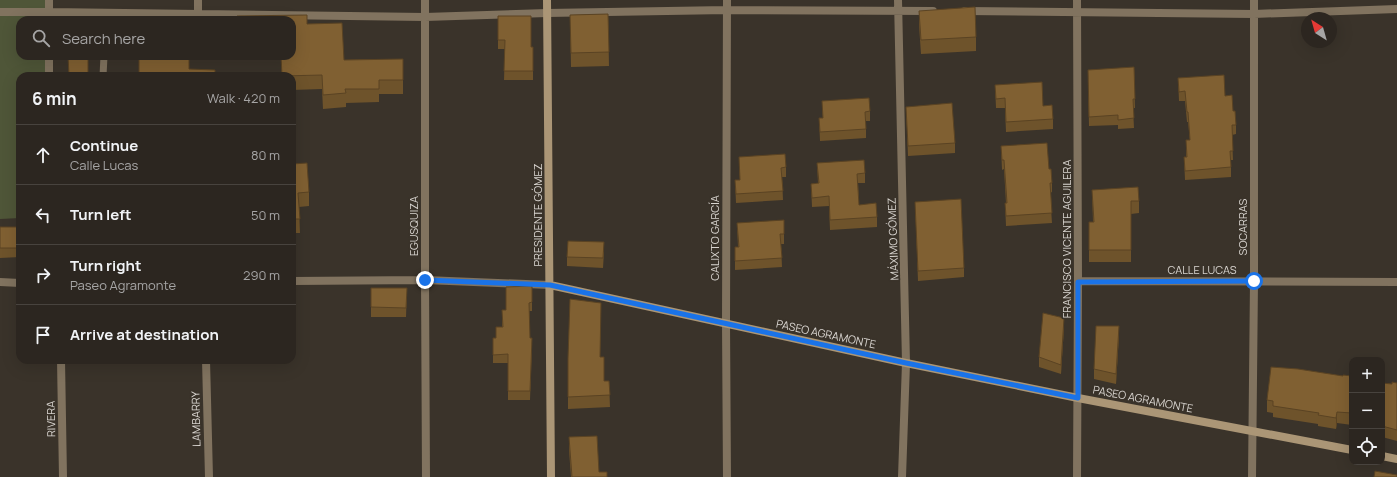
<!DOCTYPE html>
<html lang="en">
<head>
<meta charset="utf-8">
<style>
	body { margin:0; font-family:Manrope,sans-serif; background:#342e29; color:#f1f3f6 }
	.controls { position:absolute; right:12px; bottom:12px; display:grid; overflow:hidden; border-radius:8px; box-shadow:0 4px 16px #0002 }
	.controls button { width:36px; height:36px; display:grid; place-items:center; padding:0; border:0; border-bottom:1px solid #48433e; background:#2c2620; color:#f1f3f6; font:20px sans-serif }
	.compass { position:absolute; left:1301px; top:12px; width:36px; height:36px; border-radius:50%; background:#2c2620; box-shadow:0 4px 16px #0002; rotate:323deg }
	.stop { position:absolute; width:12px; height:12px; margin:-9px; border:3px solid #1a73e8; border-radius:50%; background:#fff }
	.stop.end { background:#1a73e8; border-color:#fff; box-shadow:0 1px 4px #0008 }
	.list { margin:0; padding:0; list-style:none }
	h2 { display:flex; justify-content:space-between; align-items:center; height:52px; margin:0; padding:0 16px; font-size:17px }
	h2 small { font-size:13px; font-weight:400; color:#a6a5a5 }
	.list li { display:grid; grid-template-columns:26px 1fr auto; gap:12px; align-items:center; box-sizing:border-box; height:60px; padding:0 16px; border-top:1px solid #48433e }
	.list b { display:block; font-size:15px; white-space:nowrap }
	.list p { margin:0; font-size:13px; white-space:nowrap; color:#a6a5a5 }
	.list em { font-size:13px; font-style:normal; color:#a6a5a5 }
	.icon { flex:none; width:22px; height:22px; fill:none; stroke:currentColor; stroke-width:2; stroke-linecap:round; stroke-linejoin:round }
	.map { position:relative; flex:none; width:1397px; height:477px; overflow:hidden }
	.search { position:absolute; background:#2c2620; box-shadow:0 4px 16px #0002; left:16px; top:16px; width:280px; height:44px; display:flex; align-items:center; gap:10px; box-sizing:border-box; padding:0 14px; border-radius:12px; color:#a6a5a5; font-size:15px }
	.panel { position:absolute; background:#2c2620; box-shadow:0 4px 16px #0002; left:16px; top:72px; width:280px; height:292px; border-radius:12px }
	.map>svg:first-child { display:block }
	.green { fill:#4f5638 }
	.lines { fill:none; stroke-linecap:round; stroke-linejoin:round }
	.lane { stroke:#81735f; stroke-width:7 }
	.street { stroke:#81735f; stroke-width:8 }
	.secondary { stroke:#ab9676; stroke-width:8 }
	.wall { fill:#6e532b }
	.shaded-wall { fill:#5a4323 }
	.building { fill:#806032; stroke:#5a4323 }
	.route { stroke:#1a73e8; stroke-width:5 }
	.labels { text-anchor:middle; stroke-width:3.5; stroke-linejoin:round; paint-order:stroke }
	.street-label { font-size:11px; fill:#d9d5d0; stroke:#3a332a }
</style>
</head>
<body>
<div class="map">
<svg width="1397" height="477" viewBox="0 0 1397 477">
	<rect width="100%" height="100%" fill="#3a332a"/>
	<path class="green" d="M0,0H49V20H20V56H49V76H20V218L0,219Z"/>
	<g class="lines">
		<path class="lane" d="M103,76L104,56"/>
		<path class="street" d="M49,0V20
			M425,0V280L426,477
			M727,0L726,323L727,477
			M898,0L906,363L902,477
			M965,11L1254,14L1397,9
			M0,12H49L425,17L547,13L727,10L933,11
			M198,14V0
			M49,56V76
			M292,281L425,280L550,285
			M1078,281L1397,282
			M0,282L20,283
			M61,360L63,477
			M206,360L209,477
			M1077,477L1078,281L1077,0
			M1252,477L1254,281V0"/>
		<path class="secondary" d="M547,0L551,477
			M550,285L906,363L1078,398L1352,450
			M1382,456L1397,459"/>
	</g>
	<path class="wall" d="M919,11L976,37V51L921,54L919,25Z
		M608,14L609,66L571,67L570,15Z
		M498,16L531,47H533V80H504L505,49H498Z
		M307,24L344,60L403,59V94H379V102L346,103V107L323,109L322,89L292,90V76Z
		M1134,67L1135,108H1133L1134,128L1118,129V125L1089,126L1088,79Z
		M1178,78L1225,96L1233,111L1236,125V134L1232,135L1233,160H1231V177L1185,180L1184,157H1186V140H1190L1188,122H1187L1185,101H1179Z
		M995,85L1043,106L1053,119V129L1006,132L1005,108H996Z
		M822,101L870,111V121H866V138L820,141L819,118H823Z
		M906,107L955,143V153L908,156Z
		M1001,146L1049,169L1052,183V192L1050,193L1052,223L1006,226L1005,203H1006L1004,169L1002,170Z
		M739,157L786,167V177H782L783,200L736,203L735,180H740Z
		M817,163L865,173V183H858L859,205L877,217V227L830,230L829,206L812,207L811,184L818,183Z
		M292,164L309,192V206L299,207L300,233H292Z
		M1092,190L1139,201V213L1131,214V262H1089V222H1093Z
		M915,202L964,268V277L918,281Z
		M737,223L784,234V244H781L782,267L735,270V247H738Z
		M0,227H20V257L0,258Z
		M604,252L603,268L567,266V257Z
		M532,286V311H529L530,338L532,346L530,400H508V363H493V338H496L502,327V310H506Z
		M371,288H407L406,317H371Z
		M1064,327L1061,374L1039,367V357Z
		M1119,335L1116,384L1094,379V369Z
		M601,357L604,381H609L610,407L568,409V358Z
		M1343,376H1352V425L1337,423L1336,429L1318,426V424L1273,417V413L1267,412V400Z
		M1382,383L1392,384L1397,383V441L1382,437Z
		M569,437L599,472L607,477H571L569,450Z"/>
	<path class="shaded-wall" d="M1064,318V327L1061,374V365Z
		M1119,326V335L1116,384V374Z
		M1337,412V423L1336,429V418Z"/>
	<path class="building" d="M975,7L976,37L921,40L919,11Z
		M608,14L609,52L571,53L570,15Z
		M307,15V24L342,23L344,60L403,59V80H379V89H345L346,93L323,95L322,75L282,76L281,56H292V20H149L237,18V16Z
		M498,16H531V47H533V71H504L505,40H498Z
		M68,56H88V76H69Z
		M139,56H189V69L215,70V74L250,75V76H139Z
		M1134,67L1135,99H1133L1134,118L1118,120V115L1089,117L1088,70Z
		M1224,75L1225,96L1232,95L1233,111H1235L1236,125H1232L1233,151H1230L1231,167L1185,171L1184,157H1187L1186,140H1190L1188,112H1187L1185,91L1179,92L1178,78Z
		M1042,82L1043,106L1052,105L1053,119L1006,122L1005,98L996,99L995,85Z
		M869,98L870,111L865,112L866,129L820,132L819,118H823L822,101Z
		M952,103L955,143L908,146L906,107Z
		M1047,143L1049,169H1051L1052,183H1050L1052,213L1006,216L1005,203H1007L1004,160H1002L1001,146Z
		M785,154L786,167L781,168L783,191L736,194L735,180H740L739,157Z
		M864,160L865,173L857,174L859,205L876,203L877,217L830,220L829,196L812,198L811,184L819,183L817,163Z
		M307,163L309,192L298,193L300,219H292V164Z
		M1138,187L1139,201H1131V250H1089V222H1094L1092,190Z
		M961,199L964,268L918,271L915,202Z
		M784,220V234H780L782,258L735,261V247H739L737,223Z
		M0,227H20V248H0Z
		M568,241L604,242L603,258L567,257Z
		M532,286V302L529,303L530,338H532L530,391H508V354L493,355V338H496V327H503L502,310H506V287Z
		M371,288H407L406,308L371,307Z
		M570,299L601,303L600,357H604V381H609L610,395L568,397V358Z
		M1043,313L1064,318L1061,365L1039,357Z
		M1096,326H1119L1116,374L1094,369Z
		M1271,367L1298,369L1343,376V375L1352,376V413L1337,412L1336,418L1318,415L1319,413L1273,406V401L1267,400Z
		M1392,382L1397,383V430L1382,426V383L1392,384Z
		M597,436L599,472H607V477H572L569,437Z
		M1375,471L1397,475V477H1374Z"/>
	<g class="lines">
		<path class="route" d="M425,280L550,285L906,363L1078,398V282L1254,281"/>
	</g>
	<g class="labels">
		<g class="street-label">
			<text transform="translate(538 215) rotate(-90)" y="4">PRESIDENTE GÓMEZ</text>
			<text transform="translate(414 226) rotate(-90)" y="4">EGUSQUIZA</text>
			<text transform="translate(1243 227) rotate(-90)" y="4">SOCARRAS</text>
			<text transform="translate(715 238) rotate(-90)" y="4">CALIXTO GARCÍA</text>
			<text transform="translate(893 239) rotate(-92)" y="4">MÁXIMO GÓMEZ</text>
			<text transform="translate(1067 239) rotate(-90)" y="4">FRANCISCO VICENTE AGUILERA</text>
			<text x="1202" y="274">CALLE LUCAS</text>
			<text transform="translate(826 334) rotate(12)" y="4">PASEO AGRAMONTE</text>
			<text transform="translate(1143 399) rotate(11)" y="4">PASEO AGRAMONTE</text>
			<text transform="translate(51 419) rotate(-91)" y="4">RIVERA</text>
			<text transform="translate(196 419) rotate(-91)" y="4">LAMBARRY</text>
		</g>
	</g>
</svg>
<div class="controls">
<button>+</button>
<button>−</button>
<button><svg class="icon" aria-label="locate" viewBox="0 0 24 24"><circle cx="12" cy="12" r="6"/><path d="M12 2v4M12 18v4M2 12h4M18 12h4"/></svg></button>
</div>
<svg class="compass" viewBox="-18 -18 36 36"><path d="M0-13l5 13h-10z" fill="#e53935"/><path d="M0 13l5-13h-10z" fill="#a6a5a5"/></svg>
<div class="stop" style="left:1254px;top:281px"></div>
<div class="stop end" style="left:425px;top:280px"></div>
<div class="search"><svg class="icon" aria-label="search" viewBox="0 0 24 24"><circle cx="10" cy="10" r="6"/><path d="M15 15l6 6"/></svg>Search here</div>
<section class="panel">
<h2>6 min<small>Walk · 420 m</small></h2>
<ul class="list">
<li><svg class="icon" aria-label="ahead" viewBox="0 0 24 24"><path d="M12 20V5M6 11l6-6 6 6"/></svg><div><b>Continue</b><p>Calle Lucas</p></div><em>80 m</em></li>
<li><svg class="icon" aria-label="left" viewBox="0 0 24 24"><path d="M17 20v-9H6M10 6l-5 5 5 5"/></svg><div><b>Turn left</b></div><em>50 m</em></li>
<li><svg class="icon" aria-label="right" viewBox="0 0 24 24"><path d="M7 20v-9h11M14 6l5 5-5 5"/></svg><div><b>Turn right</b><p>Paseo Agramonte</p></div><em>290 m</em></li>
<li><svg class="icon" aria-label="arrive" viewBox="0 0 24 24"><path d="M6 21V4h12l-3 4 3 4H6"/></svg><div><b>Arrive at destination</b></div></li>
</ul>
</section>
</div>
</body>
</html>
